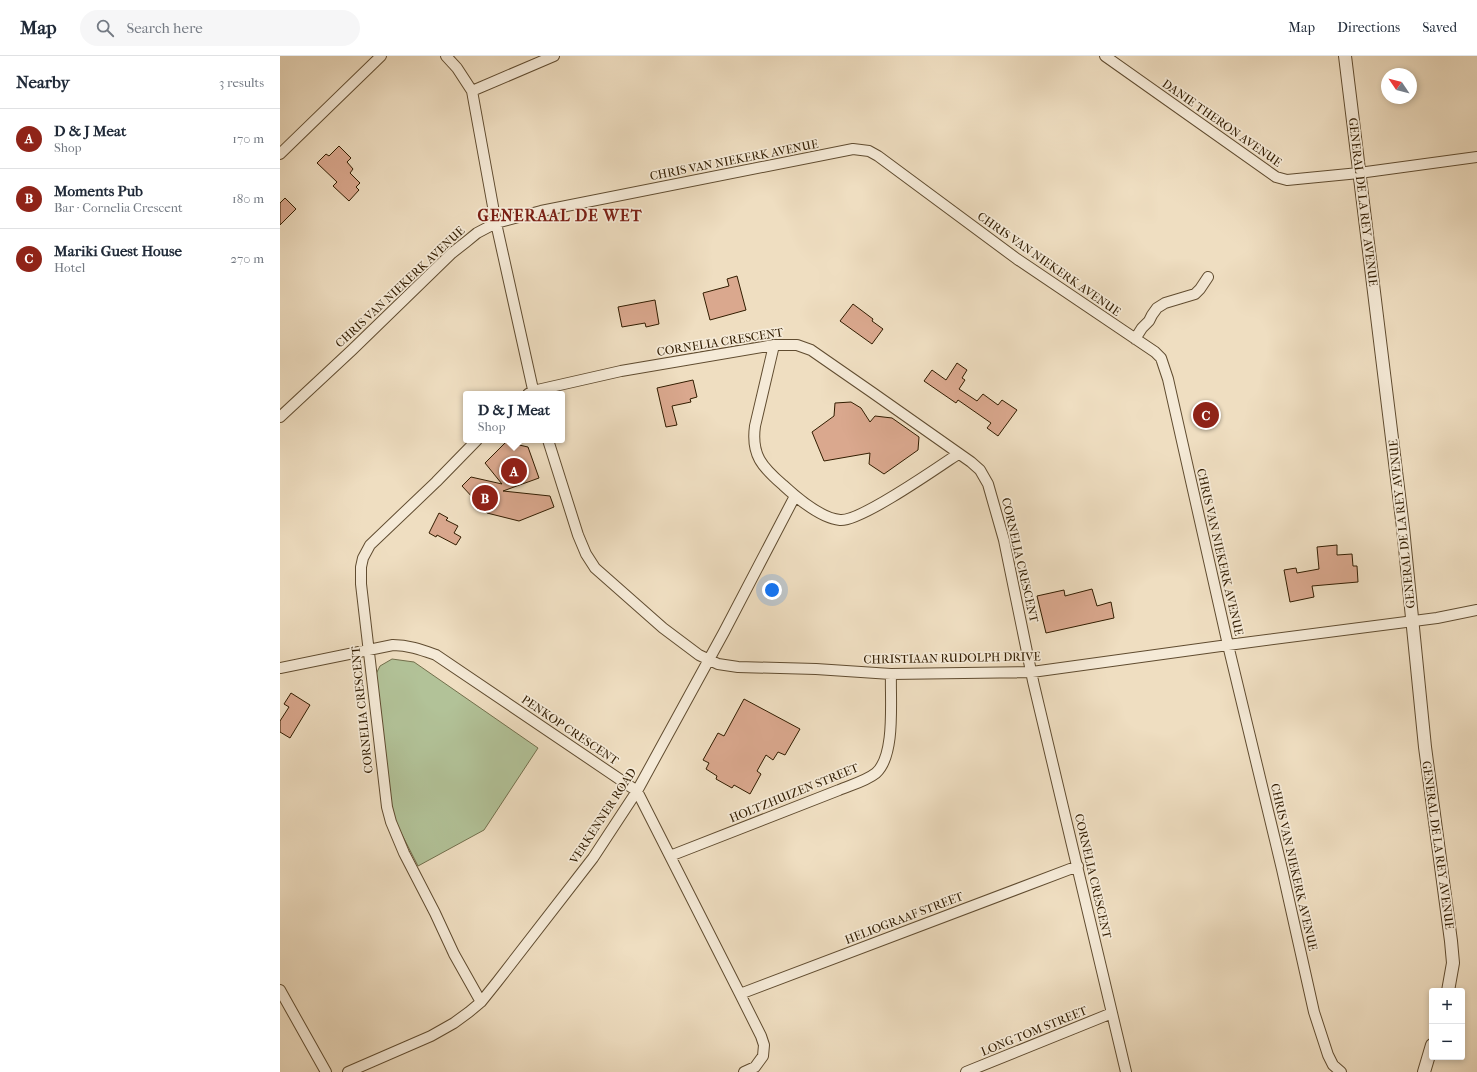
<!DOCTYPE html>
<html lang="en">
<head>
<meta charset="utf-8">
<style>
	body { margin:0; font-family:"IM FELL French Canon",serif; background:#f6f6f7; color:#1f2937 }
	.controls { position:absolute; right:12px; bottom:12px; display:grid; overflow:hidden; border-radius:4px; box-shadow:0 2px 6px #0003 }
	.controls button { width:36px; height:36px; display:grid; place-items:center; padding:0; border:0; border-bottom:1px solid #e0e1e3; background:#fff; color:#1f2937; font:20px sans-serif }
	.compass { position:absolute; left:1101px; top:12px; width:36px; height:36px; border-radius:50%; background:#fff; box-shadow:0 2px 6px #0003; rotate:305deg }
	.you { position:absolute; left:492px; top:534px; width:14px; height:14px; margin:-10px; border:3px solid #fff; border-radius:50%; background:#1a73e8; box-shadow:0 0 0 6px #1a73e833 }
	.badge { display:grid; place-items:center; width:26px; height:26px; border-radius:50%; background:#8f2418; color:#fff; font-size:13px; font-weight:700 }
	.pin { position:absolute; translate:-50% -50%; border:2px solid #fff; box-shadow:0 1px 4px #0006 }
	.popup { position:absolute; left:183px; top:335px; width:102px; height:52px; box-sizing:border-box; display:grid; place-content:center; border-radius:4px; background:#fff; filter:drop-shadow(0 1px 3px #0005); font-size:13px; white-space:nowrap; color:#747a83 }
	.popup b { font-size:15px; color:#1f2937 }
	.popup::after { content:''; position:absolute; left:50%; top:100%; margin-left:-8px; border:8px solid transparent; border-top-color:#fff }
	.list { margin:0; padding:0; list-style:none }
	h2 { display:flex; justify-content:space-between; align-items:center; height:52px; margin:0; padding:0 16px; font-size:17px }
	h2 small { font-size:13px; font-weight:400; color:#747a83 }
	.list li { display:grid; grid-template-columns:26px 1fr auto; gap:12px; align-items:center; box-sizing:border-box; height:60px; padding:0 16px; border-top:1px solid #e0e1e3 }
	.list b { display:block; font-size:15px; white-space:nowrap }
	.list p { margin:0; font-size:13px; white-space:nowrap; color:#747a83 }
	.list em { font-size:13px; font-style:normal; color:#747a83 }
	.icon { flex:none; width:22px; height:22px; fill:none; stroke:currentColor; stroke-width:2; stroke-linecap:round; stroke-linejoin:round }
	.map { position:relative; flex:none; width:1197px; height:1016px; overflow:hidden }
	header { display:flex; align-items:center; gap:24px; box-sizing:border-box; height:56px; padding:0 20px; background:#fff; border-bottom:1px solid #e0e1e3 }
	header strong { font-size:19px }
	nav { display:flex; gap:22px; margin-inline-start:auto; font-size:14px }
	.search { width:280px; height:36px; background:#f6f6f7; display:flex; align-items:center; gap:10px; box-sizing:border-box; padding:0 14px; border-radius:22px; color:#747a83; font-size:15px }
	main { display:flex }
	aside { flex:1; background:#fff }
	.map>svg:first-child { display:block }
	.green { fill:#b2c298; stroke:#726f4c }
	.building { fill:#daa88e; stroke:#311c00 }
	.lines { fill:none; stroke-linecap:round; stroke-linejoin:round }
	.minor-casing { stroke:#604c30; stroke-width:12 }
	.tertiary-casing { stroke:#604c30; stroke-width:14 }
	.minor { stroke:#f5ead7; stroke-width:10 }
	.tertiary { stroke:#f5ead7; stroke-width:12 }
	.labels { text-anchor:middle; stroke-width:3.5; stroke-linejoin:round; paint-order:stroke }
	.street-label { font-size:12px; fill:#311c00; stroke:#f5ead7 }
	.district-label { font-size:16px; font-weight:bold; letter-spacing:1px; fill:#7a1f14; stroke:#f5ead7 }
</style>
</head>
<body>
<header>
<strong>Map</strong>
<div class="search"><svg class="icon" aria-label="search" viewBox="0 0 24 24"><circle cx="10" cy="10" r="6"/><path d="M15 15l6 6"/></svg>Search here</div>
<nav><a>Map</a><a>Directions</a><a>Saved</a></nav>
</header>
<main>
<aside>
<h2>Nearby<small>3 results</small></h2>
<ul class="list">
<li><span class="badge">A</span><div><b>D &amp; J Meat</b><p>Shop</p></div><em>170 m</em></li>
<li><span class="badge">B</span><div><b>Moments Pub</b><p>Bar · Cornelia Crescent</p></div><em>180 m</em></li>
<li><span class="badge">C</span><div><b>Mariki Guest House</b><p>Hotel</p></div><em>270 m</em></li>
</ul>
</aside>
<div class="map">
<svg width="1197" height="1016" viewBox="0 0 1197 1016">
	<rect width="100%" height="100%" fill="#efdec1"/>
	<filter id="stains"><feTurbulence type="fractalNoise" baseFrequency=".005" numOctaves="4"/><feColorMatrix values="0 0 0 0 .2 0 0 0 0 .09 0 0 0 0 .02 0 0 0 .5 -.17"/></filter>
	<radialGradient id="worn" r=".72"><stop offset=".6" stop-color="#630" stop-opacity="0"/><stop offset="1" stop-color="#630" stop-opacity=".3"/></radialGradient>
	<path class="green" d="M112,603L134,606L258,692L204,774L138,810L111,757L94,622L100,610Z"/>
	<path class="building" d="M59,90L71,102L67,106L73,113L70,117L80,127L76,131L79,134L69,145L53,130L57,126L37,107L46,98L49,100Z
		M5,142L16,153L0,169V147Z
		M457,220L466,254L430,264L423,237L449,230L447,223Z
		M375,244L379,268L366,271L365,267L342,271L338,251Z
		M573,248L593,263L592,265L603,273L592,288L560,265Z
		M677,307L687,314L682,322L685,324L679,333L697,345L703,338L718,349L722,344L737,354L718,380L707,372L711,367L678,344L676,347L644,325L652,314L666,324Z
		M413,324L417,341L410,343L411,346L392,350L397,369L386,371L377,332Z
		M571,346L581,352L590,366L595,360L612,362L639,381L638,394L604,418L589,408L590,397L544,405L532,376L554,360L555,347Z
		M226,386L248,391L259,422L223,435L270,440L274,451L239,465L207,457L182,430L191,421L222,428L205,407Z
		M159,457L168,462L166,464L178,470L174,477L181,481L176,489L157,479L156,481L149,477Z
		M1057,489V499L1072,498L1073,510H1077L1078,526L1032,530L1034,541L1010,546L1004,514L1016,512L1017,517L1039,513L1037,491Z
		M812,533L817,550L831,546L834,562L766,577L757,540L784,534L785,540Z
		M11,637L30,649L10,682L0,676V665L9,651L4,648Z
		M464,643L520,673L505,699L498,696L493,704L486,699L477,715L481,718L470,738L454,729L452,732L436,723L437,720L426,713L429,707L423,704L438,677L444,680Z"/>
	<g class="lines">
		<g class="minor-casing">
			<path id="minor" d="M166,0L177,12L192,35L216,167L254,338
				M825,0L996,121L1007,124L1079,117L1197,101
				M192,35L274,0
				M0,98L101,0
				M855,283L862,272L869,265L872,259L877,252L885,247L915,238L920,233L928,221
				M494,289L475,370C471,399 482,411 503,429C517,442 540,462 560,464C580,466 657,412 678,398
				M248,338L253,335L341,315L494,289H517L531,294L593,337L691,406L700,414L708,428L724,484L753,625L846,1016
				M0,361L72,294L172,197L186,186L197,177L216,167L261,155L573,93L589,95L598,100L737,203L875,296L881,302L888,323L948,589L1002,813L1034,956L1048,999L1053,1009L1061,1016
				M197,384L156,426L90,489L83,502L81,511V528L107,751L111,766L124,797L155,857L174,898L201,946
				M268,384L298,479L306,498L315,512L383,572L419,599L438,608L458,611L536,613L611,618L752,616L948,589L1157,562L1197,554
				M0,612L113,589C129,589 142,594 156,599L357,735L460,938L481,980L484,989L483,1000L475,1011L464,1016
				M390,800L559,734C571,729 586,725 596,717C616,699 610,643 611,618
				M0,934L46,1016
				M460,938L798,810
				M68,1016L151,980L174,967L189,956L201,946L217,926L313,802L357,735L444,576L515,440
				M686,1016L832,957"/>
		</g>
		<g class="tertiary-casing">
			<path id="tertiary" d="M1065,0L1123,472L1145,691L1171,885L1173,907L1168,935
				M1144,1016L1152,989"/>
		</g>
		<use href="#minor" class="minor"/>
		<use href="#tertiary" class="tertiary"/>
	</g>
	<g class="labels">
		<g class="street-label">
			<text transform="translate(942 67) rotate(35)" y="4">DANIE THERON AVENUE</text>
			<text transform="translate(454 104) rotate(-11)" y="4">CHRIS VAN NIEKERK AVENUE</text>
			<text transform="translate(1083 146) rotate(83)" y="4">GENERAL DE LA REY AVENUE</text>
			<text transform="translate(769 208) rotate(35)" y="4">CHRIS VAN NIEKERK AVENUE</text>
			<text transform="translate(120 231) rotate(-43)" y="4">CHRIS VAN NIEKERK AVENUE</text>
			<text transform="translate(440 286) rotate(-9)" y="4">CORNELIA CRESCENT</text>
			<text transform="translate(1122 468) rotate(-96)" y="4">GENERAL DE LA REY AVENUE</text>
			<text transform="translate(940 496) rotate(77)" y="4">CHRIS VAN NIEKERK AVENUE</text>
			<text transform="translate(740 504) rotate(77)" y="4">CORNELIA CRESCENT</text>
			<text transform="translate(672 602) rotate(-1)" y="4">CHRISTIAAN RUDOLPH DRIVE</text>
			<text transform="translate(82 654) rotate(-96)" y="4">CORNELIA CRESCENT</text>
			<text transform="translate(290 674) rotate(34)" y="4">PENKOP CRESCENT</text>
			<text transform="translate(514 737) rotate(-22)" y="4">HOLTZHUIZEN STREET</text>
			<text transform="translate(323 760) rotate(-57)" y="4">VERKENNER ROAD</text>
			<text transform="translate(1158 789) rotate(82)" y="4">GENERAL DE LA REY AVENUE</text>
			<text transform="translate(1014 811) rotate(77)" y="4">CHRIS VAN NIEKERK AVENUE</text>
			<text transform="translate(813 820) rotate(77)" y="4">CORNELIA CRESCENT</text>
			<text transform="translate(624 862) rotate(-21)" y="4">HELIOGRAAF STREET</text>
			<text transform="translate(754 975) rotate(-22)" y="4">LONG TOM STREET</text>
		</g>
		<g class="district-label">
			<text x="280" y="165">GENERAAL DE WET</text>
		</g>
	</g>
	<rect width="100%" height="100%" filter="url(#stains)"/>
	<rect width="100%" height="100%" fill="url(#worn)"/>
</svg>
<div class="controls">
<button>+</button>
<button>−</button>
</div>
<svg class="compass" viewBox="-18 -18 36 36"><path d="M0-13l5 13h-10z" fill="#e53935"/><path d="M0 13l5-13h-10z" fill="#747a83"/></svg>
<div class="you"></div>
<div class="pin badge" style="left:234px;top:415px">A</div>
<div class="popup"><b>D &amp; J Meat</b>Shop</div>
<div class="pin badge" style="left:205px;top:442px">B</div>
<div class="pin badge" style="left:926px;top:359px">C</div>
</div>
</main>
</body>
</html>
